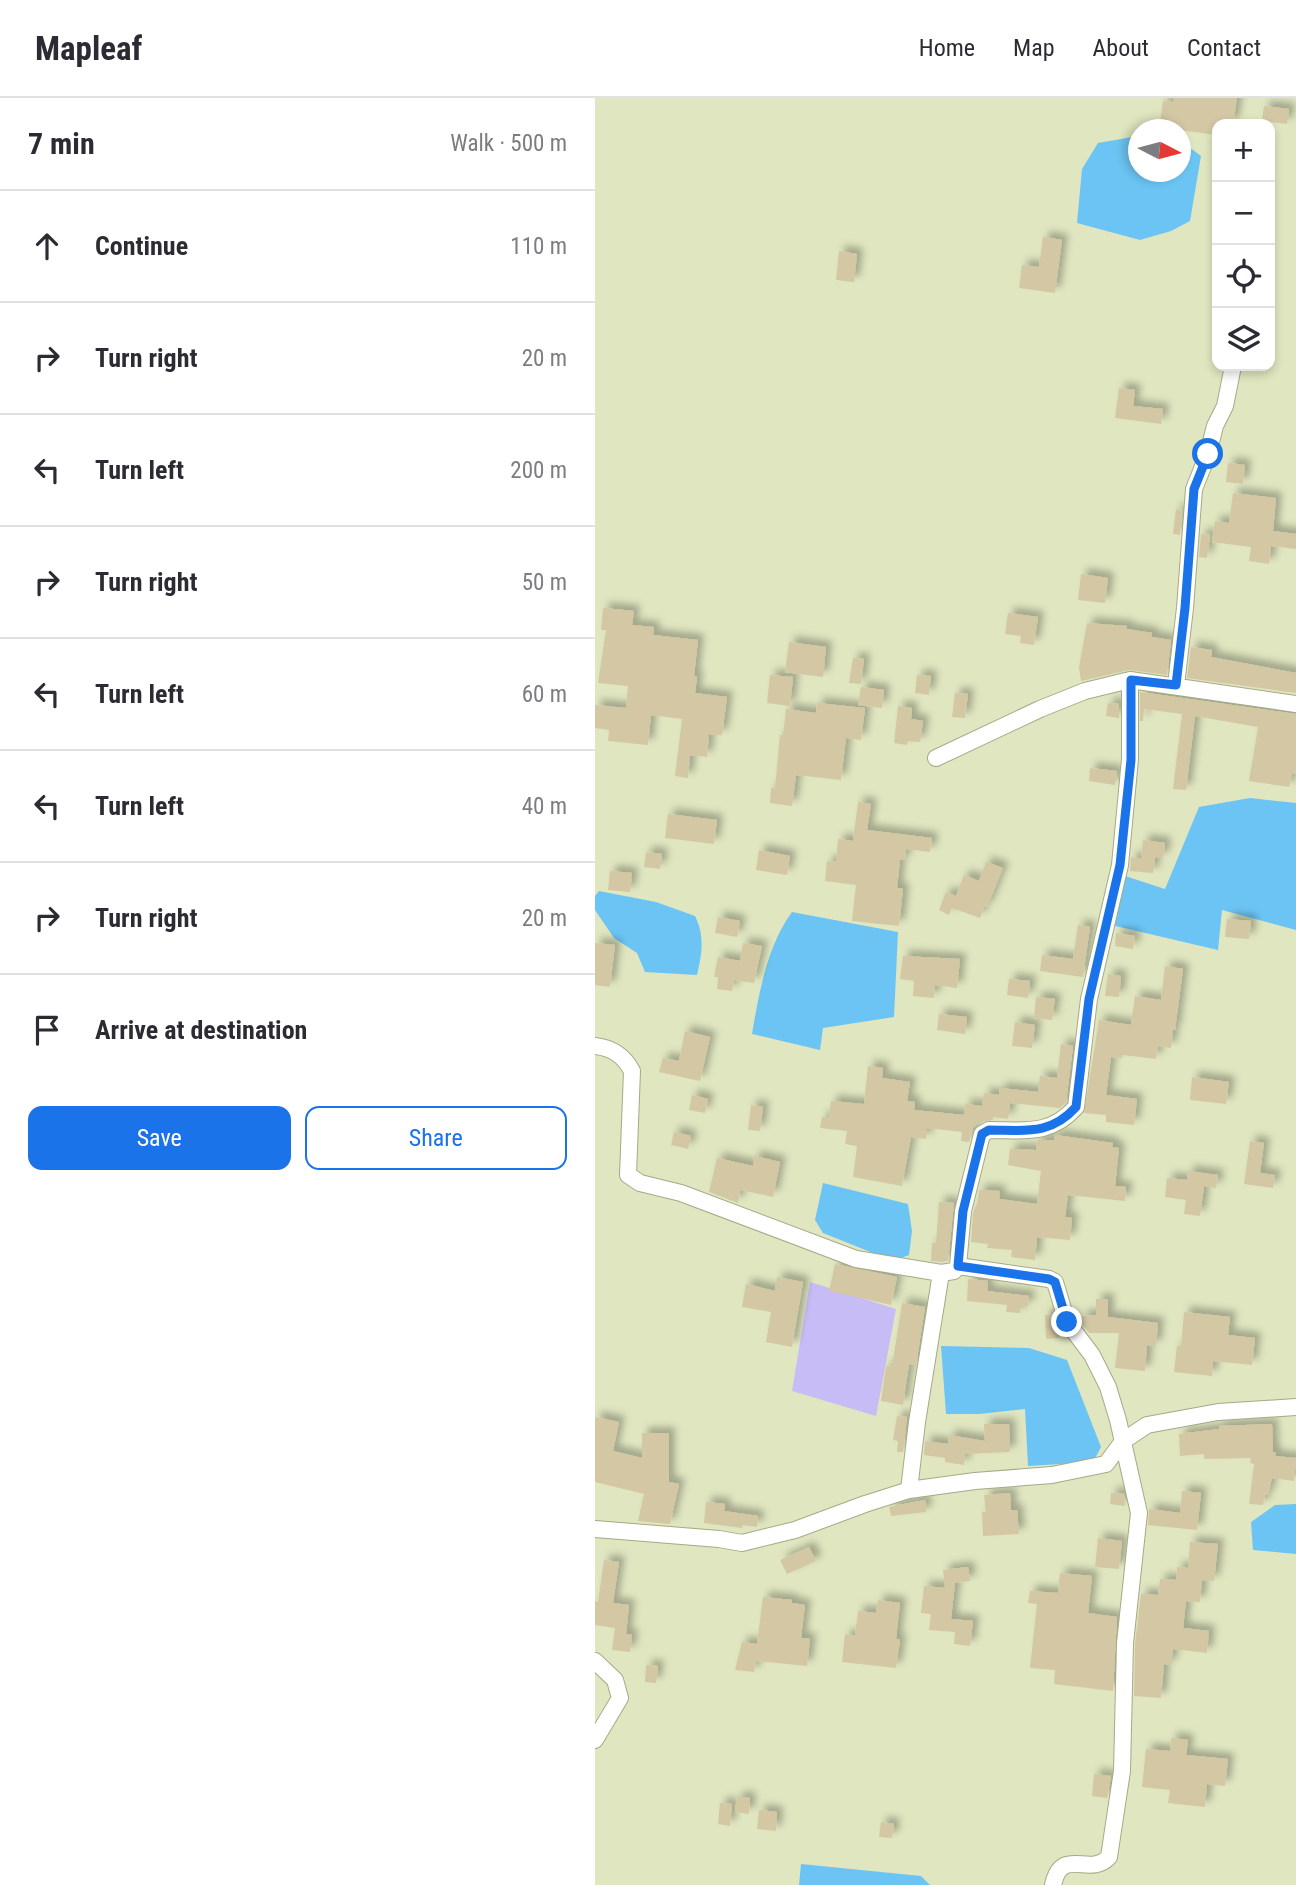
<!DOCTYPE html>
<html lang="en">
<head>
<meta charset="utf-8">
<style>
	body { margin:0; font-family:"Roboto Condensed",sans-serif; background:#f2f2f3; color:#2b2b33 }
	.controls { position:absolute; right:21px; top:21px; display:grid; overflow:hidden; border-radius:14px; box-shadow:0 4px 10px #0003 }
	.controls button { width:63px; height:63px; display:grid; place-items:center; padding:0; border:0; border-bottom:2px solid #e1e1e2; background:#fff; color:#2b2b33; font:35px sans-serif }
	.compass { position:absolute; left:533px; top:21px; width:63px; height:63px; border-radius:50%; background:#fff; box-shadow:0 4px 10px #0003; rotate:96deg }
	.stop { position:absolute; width:21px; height:21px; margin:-16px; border:5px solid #1a73e8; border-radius:50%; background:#fff }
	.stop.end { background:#1a73e8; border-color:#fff; box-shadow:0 2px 7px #0008 }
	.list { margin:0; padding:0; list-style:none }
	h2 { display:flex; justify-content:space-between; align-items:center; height:91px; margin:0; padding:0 28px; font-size:30px }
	h2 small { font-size:23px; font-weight:400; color:#7c7c81 }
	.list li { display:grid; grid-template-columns:46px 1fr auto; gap:21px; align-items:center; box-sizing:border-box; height:112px; padding:0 28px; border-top:2px solid #e1e1e2 }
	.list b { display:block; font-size:26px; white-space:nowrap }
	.list em { font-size:23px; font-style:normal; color:#7c7c81 }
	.actions { display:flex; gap:14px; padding:21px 28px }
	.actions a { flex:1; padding:16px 0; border:2px solid #1a73e8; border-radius:14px; text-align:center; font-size:24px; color:#1a73e8 }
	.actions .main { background:#1a73e8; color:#fff }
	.icon { flex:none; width:38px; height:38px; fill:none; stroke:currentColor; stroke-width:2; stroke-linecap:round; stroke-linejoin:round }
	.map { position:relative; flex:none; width:701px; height:1787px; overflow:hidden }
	header { display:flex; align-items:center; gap:42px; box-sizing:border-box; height:98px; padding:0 35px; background:#fff; border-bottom:2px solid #e1e1e2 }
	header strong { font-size:33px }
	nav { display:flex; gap:38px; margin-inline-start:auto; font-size:24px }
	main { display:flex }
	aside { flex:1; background:#fff }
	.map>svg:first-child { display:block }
	.green { fill:#c8bcf7 }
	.water { fill:#6bc4f3 }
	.building { fill:#d3c8a3; filter:url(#shadow) }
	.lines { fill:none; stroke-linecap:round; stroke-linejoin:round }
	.minor-casing { stroke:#a5aa86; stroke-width:18 }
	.minor { stroke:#fff; stroke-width:16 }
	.route { stroke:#1a73e8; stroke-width:9 }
</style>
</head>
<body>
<header>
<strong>Mapleaf</strong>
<nav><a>Home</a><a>Map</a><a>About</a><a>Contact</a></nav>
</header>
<main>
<aside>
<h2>7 min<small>Walk · 500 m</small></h2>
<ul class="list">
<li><svg class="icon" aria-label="ahead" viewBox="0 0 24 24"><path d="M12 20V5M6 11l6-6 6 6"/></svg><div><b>Continue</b></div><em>110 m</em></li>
<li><svg class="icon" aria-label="right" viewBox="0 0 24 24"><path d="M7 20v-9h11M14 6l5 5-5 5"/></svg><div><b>Turn right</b></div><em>20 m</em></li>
<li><svg class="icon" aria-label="left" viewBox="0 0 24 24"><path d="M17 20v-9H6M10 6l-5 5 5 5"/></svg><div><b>Turn left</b></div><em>200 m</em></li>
<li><svg class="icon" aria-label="right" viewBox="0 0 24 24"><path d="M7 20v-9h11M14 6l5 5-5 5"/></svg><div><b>Turn right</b></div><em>50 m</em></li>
<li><svg class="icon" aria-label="left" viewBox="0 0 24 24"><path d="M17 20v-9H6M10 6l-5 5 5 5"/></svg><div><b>Turn left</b></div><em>60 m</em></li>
<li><svg class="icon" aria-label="left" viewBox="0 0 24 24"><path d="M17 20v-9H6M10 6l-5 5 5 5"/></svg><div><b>Turn left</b></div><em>40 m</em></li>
<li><svg class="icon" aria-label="right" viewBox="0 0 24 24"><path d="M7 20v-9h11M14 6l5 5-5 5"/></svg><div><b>Turn right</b></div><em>20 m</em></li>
<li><svg class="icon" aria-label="arrive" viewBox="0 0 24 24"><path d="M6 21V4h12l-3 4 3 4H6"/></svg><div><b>Arrive at destination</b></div></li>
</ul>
<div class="actions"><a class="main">Save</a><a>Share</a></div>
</aside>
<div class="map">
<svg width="701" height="1787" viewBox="0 0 701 1787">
	<defs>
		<filter id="shadow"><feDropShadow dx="6" dy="-6" stdDeviation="3.5" flood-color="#0004"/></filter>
	</defs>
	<rect width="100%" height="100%" fill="#e0e6c0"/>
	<path class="green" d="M215,1184L301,1211L281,1318L197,1293Z"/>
	<path class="water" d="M543,38L544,74H586V47L594,49L606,58L595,123L576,133L545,142L482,125L487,71L503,45Z
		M655,700L701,705V832L627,812L623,852L516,827L527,777L570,791L604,709Z
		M4,793L61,804L100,818C110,838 107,856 102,877L50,874L42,855L19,840L0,812V798Z
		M197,814L303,834L299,919L228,930L225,952L157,936C164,895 172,848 197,814Z
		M228,1085L313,1106L317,1133L314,1157L298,1163L228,1135L220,1122Z
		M346,1248L434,1250L472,1262L506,1349L498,1364L433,1368L430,1311L384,1316H351Z
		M701,1406V1456L658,1452L656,1424L680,1407Z
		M206,1766L326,1778L335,1787H204Z"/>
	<path class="building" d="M579,0H642L638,26H622V37L585,32H564L568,3L578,4Z
		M669,8L694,11L692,26L667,23Z
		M448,139L467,142L460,195L424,190L427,167L444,169Z
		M244,153L262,156L259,184L241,182Z
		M524,290L540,292L538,308L568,311L566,326L520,320Z
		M633,365L650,367L648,386L631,384Z
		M638,395L681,400L678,433L701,436V451L676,448L674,466L654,463L656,449L617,444L620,423L634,425Z
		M581,411L587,412L585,437L578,436Z
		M606,436L615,437L612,460L604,459Z
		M486,476L513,480L510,505L483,502Z
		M8,510L39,513L37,527L59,529L58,537L103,542L99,578L102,579L100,595L132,599L127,637L114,636L112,659L95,657L93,680L80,678L87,621L56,617L53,647L13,643L14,632L0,630V607L31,610L33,588L3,585L11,532H6Z
		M413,515L443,519L439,547L425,545L426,538L410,536Z
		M492,525L532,528V531L557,535V539L576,542L572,577L534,572L486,583L484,569Z
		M194,544L231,549L228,579L190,574Z
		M596,549L617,552L616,559L701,575V595L592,580Z
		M258,560L269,561L266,586L254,585Z
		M175,577L198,579L195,608L172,605Z
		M322,577L336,578L334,597L320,595Z
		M266,589L289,592L287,610L263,607Z
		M545,594L701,616V676L697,675L694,689L654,683L663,629L600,618L591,692L578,691L587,616L549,611L548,623H545Z
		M360,595L373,596L370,620L357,619Z
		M222,605L270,610L266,642L251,640L246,682L201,677L197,708L175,705L176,690H180L185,637H188L191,611L221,615Z
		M513,605L524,606V620L511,618Z
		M303,608L317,610L316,621L328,623L325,644L313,643L312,647L299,645Z
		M495,670L522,673L520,687L494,683Z
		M263,704L276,706L272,732L337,740L335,754L311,751L310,762H305L302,790L308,791L304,828L257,823L261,787L230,783L232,763L241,764L243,741L258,743Z
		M73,716L122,722L119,746L70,740Z
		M548,742L570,745L568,760L560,759L558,775L535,773L536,759L546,761Z
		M164,752L195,758L192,777L161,772Z
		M51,754L67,756L65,771L49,769Z
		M391,764L408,770L392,809L389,808L385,820L357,810L354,817L344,812L351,794L361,798L369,777L384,783Z
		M15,773L37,775L35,794L13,792Z
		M123,819L145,823L142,839L120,835Z
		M632,821L656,823L654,841L630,839Z
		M483,827L495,829L488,879L445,873L447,857L478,861Z
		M521,835L540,838L538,851L520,848Z
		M0,845L20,847L15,889L0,887Z
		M148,845L167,848L159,885L139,882L137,893L122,891L123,879H119L123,859L145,863Z
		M308,858L365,861L362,890L340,887L339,900L318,898L319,883L305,881Z
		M570,868L588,871L580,932H578L576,950L563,948L561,961L528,957L527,960L516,959L511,997L542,1001L539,1027L511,1024V1017L489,1015L504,922L536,927L540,898L566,902Z
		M513,876L526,878L524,899L510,898Z
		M414,881L435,883L433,900L412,897Z
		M441,899L460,901L457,922L439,920Z
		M344,916L372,919L370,936L342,932Z
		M420,924L440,927L437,950L417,948Z
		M90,933L115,939L105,983L64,974L68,960L84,963Z
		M466,946L478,948L471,1004L465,1010L415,1005L413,1021L398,1019V1022L384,1024L378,1030L374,1044L366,1043L367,1034L332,1030L331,1041L316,1039L307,1088L258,1079L262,1048L250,1046L252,1033L225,1030L227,1019H234L236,1003L269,1006L273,968L288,970L287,980L315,984L312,1003L320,1004L319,1012L369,1017L370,1006L387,1008L389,995L404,997L405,990L443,994L445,978L462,980Z
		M597,979L634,984L631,1006L595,1002Z
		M97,997L113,1001L110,1015L94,1012Z
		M156,1007L168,1009L165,1033L153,1032Z
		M79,1034L96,1038L93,1051L76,1047Z
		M460,1037L518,1045L517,1049L524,1050L520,1088L531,1089L530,1103L473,1097L470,1119L477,1120L475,1142L442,1139L440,1162L416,1159L417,1152L392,1150L393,1146L376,1144L378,1115L383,1103L384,1092L405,1093L404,1101L442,1106L446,1073L413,1067L415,1051L441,1052L442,1042H459Z
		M655,1043L669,1045L665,1075L680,1077L678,1090L649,1086Z
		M159,1058L185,1064L178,1099L145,1092L143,1105L114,1094L122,1060L158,1068Z
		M593,1073L623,1077L621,1090L609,1088L605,1118L589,1116L591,1102L570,1099L572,1080L592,1082Z
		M344,1104L359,1105L353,1163L346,1164L336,1163L337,1145H341Z
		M240,1166L302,1179L296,1207L234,1193Z
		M182,1179L208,1184L197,1249L171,1244L176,1214L147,1209L151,1186L180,1193Z
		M373,1181L393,1183L392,1193L434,1198L433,1208H426L425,1215L411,1214L412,1207L372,1203Z
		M501,1201H513V1219L563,1225L561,1248L552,1247L550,1273L520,1270L524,1235H494L486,1225V1218L501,1217Z
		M307,1205L330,1209L321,1267L314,1266L308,1307L286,1303L291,1268L297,1269Z
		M589,1214L635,1219L633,1237L660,1240L657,1267L618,1263L617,1278L579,1274L582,1248H586Z
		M459,1216L463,1230L464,1240L451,1241L450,1217Z
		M302,1318L312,1319L308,1354H302L303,1343L298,1342Z
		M0,1319L24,1324L18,1353L47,1360V1335H74V1384L84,1386L75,1426L43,1423L49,1396L0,1384Z
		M389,1326H414L415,1354L370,1356L369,1367L350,1364V1360L329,1357L330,1343L353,1346L354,1337L390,1343Z
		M677,1326L678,1354L681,1355L680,1358L701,1360V1363L699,1383L677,1380L673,1397H670L668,1407L654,1406L659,1366L655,1365L656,1360L609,1361V1356L585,1358L584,1336L624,1331V1328Z
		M587,1393L606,1395L602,1432L553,1427L554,1411L585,1415Z
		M415,1395L416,1412H422L424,1436L388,1438L387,1414H391L389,1397Z
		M516,1395L529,1396L530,1408L515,1406Z
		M330,1402L331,1414L296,1418L294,1409Z
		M111,1404L130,1406L129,1413L163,1418L162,1429L148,1427L147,1430L109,1425Z
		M503,1440L527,1443L524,1471L500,1469Z
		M595,1444L623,1446L619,1483L607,1482L605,1504L591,1503L588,1530L614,1533L612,1555L578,1551L576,1567L569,1566L566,1600L539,1598L540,1546L546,1496L563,1497L565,1481L581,1482L582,1469L593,1470Z
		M214,1449L221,1463L192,1476L185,1462Z
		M9,1462L24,1464L18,1505L34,1507L31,1536L37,1537L35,1554L17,1552L20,1530L0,1527V1503L3,1504Z
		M373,1469L375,1483L360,1485L356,1521L378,1523L375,1548L359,1546L360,1534L334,1532L336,1516L326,1515L329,1488L350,1490L348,1472Z
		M465,1475L497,1478L493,1515L522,1519L518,1593L459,1586L460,1572L435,1570L442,1506L433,1505L435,1493L463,1495Z
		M168,1499L197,1502V1505L210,1507L206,1540L215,1541L212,1568L161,1563L159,1574L140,1572L147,1544L162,1546Z
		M283,1502L305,1505L301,1541L305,1542L301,1570L247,1564L250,1536L260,1538L263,1513L281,1515Z
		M51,1567L63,1568L61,1585L50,1584Z
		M576,1640L593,1642L591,1657L633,1661L630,1688L612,1686L610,1709L573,1705L575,1692L547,1689L551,1651L575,1653Z
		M499,1676L516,1678L512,1700L497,1698Z
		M142,1699L155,1700L154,1716L140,1714Z
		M125,1705L137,1706L135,1728L123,1726Z
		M164,1712L182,1714L181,1733L162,1731Z
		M286,1724L299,1726L297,1740L284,1739Z"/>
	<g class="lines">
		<g class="minor-casing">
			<path id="minor" d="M581,587L590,510L599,391L613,356L620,328L630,308L638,268
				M341,660L445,611L490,593L535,582L701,606
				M0,948C18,950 29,958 37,973L33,1077L45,1085L86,1095L261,1161L346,1175L359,1173L363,1168L454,1181L460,1184L472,1224L497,1257L513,1289L523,1322L544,1415L530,1545L527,1673L514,1759C494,1780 467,1747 458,1787
				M363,1168L368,1113L387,1036L394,1032C429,1032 455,1038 481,1009L494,901L525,767L535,661V582
				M314,1392L322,1324L346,1175
				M0,1431L124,1441L147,1445L200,1432L270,1406L314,1392L380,1383L457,1377L511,1366L528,1343L552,1327L623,1314L701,1309
				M0,1563L20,1582L25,1600L0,1642"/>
		</g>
		<use href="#minor" class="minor"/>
	</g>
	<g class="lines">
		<path class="route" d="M472,1224L460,1184L454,1181L363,1168L368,1113L387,1036L394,1032C429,1032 455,1038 481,1009L494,901L525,767L536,662V582L581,587L590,510L599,391L613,356"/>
	</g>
</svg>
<div class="controls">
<button>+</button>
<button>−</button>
<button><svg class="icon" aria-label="locate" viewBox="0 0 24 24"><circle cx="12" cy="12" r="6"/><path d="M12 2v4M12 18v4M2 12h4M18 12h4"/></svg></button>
<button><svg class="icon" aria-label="layers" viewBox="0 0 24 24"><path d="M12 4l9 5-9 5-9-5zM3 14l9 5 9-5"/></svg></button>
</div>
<svg class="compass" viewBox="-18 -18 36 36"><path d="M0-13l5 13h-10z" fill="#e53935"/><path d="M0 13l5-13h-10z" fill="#7c7c81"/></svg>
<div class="stop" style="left:613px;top:356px"></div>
<div class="stop end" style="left:472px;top:1224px"></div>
</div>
</main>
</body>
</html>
